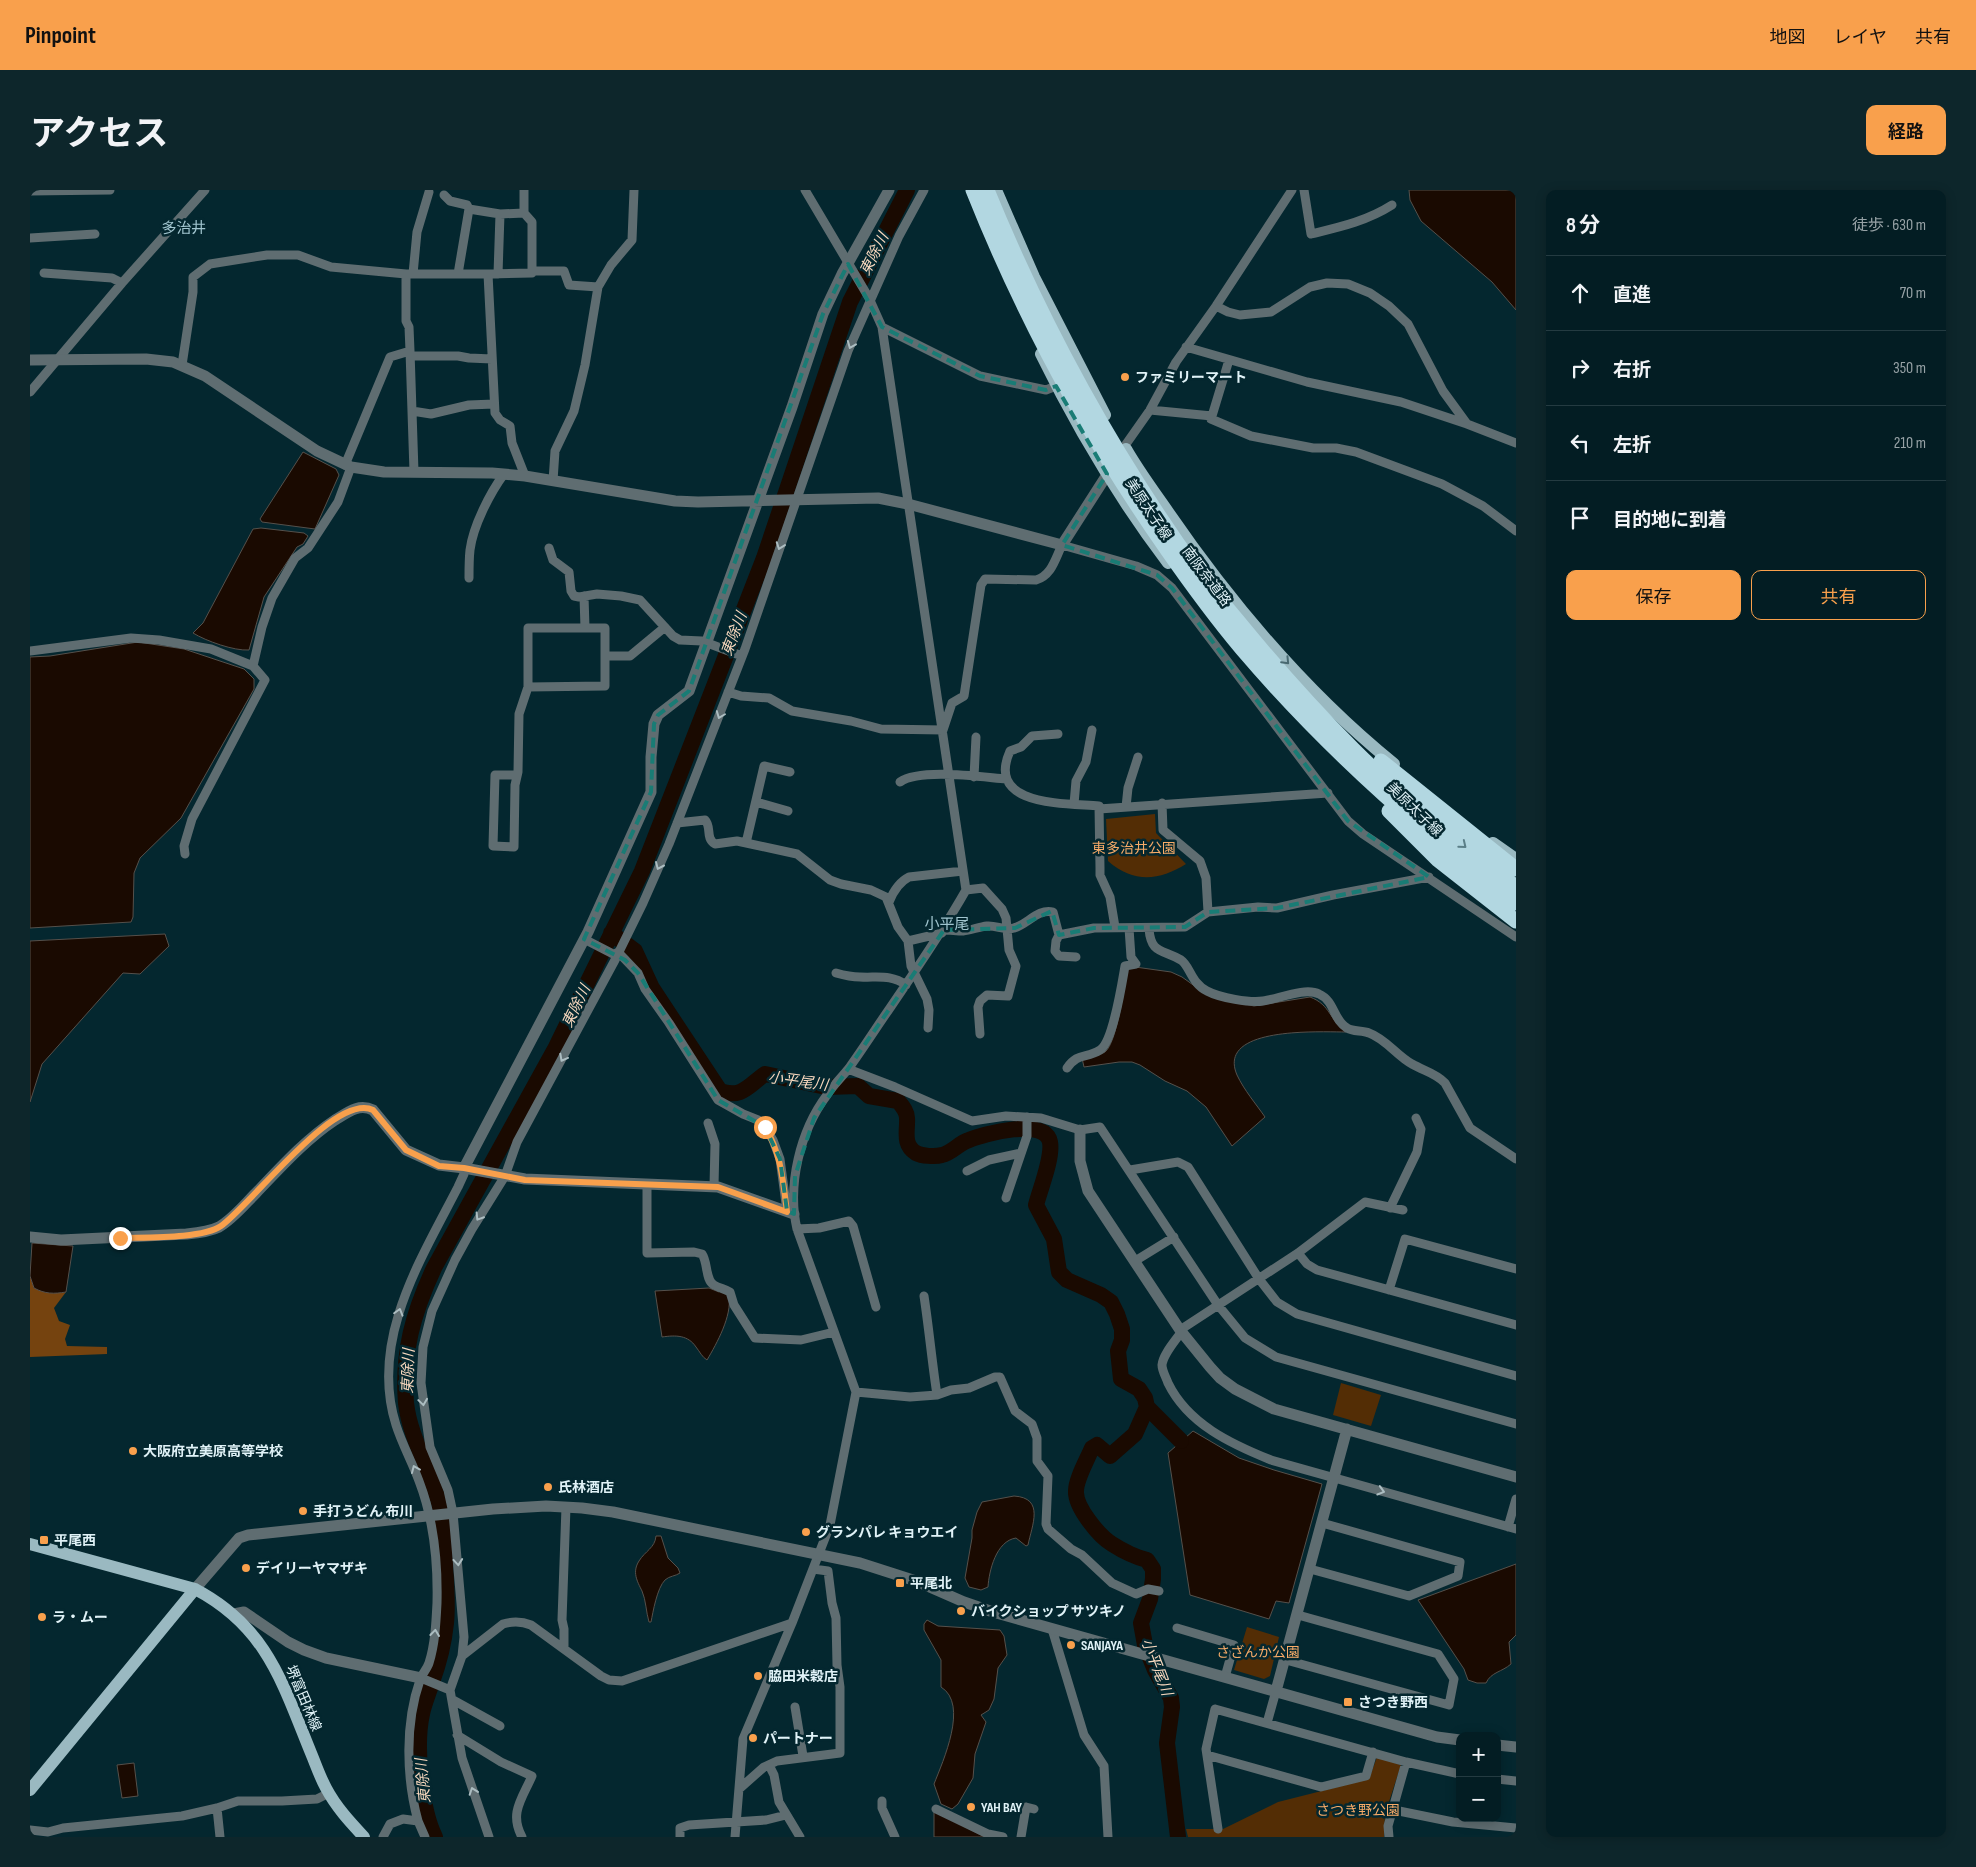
<!DOCTYPE html>
<html lang="ja">
<head>
<meta charset="utf-8">
<style>
	body { margin:0; font-family:"Sofia Sans Condensed","Noto Sans JP",sans-serif; background:#0d262b; color:#f1f3f6 }
	.controls { position:absolute; right:15px; bottom:15px; display:grid; overflow:hidden; border-radius:10px; box-shadow:0 2px 12px #0003 }
	.controls button { width:45px; height:45px; display:grid; place-items:center; padding:0; border:0; border-bottom:1px solid #243b41; background:#031d23; color:#f1f3f6; font:25px sans-serif }
	.stop { position:absolute; width:15px; height:15px; margin:-11px; border:4px solid #f9a04c; border-radius:50%; background:#fff }
	.stop.end { background:#f9a04c; border-color:#fff; box-shadow:0 1px 5px #0008 }
	.list { margin:0; padding:0; list-style:none }
	h2 { display:flex; justify-content:space-between; align-items:center; height:65px; margin:0; padding:0 20px; font-size:21px }
	h2 small { font-size:16px; font-weight:400; color:#97a2a6 }
	.list li { display:grid; grid-template-columns:32px 1fr auto; gap:15px; align-items:center; box-sizing:border-box; height:75px; padding:0 20px; border-top:1px solid #243b41 }
	.list b { display:block; font-size:19px; white-space:nowrap }
	.list em { font-size:16px; font-style:normal; color:#97a2a6 }
	.actions { display:flex; gap:10px; padding:15px 20px }
	.actions a { flex:1; padding:11px 0; border:1px solid #f9a04c; border-radius:10px; text-align:center; font-size:18px; color:#f9a04c }
	.actions .main { background:#f9a04c; color:#111 }
	.icon { flex:none; width:28px; height:28px; fill:none; stroke:currentColor; stroke-width:2; stroke-linecap:round; stroke-linejoin:round }
	.map { position:relative; flex:none; width:1486px; height:1647px; overflow:hidden; border-radius:10px }
	header { display:flex; align-items:center; gap:30px; box-sizing:border-box; height:70px; padding:0 25px; background:#f9a04c; color:#111 }
	header strong { font-size:24px }
	nav { display:flex; gap:28px; margin-inline-start:auto; font-size:18px }
	.intro { display:flex; align-items:center; justify-content:space-between; box-sizing:border-box; height:120px; padding:0 30px }
	h1 { margin:0; font-size:35px }
	.button { padding:12px 22px; border-radius:10px; background:#f9a04c; color:#111; font-size:18px; font-weight:700 }
	main { display:flex; gap:30px; padding:0 30px }
	aside { flex:1; background:#031d23; border-radius:10px; box-shadow:0 2px 12px #0003 }
	.map>svg:first-child { display:block }
	.green { fill:#532d05 }
	.forest { fill:#75430f }
	.water { fill:#1a0a01; stroke:#55504b }
	.lines { fill:none; stroke-linecap:round; stroke-linejoin:round }
	.river { stroke:#1a0a01; stroke-width:16 }
	.minor { stroke:#5f6d71; stroke-width:9 }
	.tertiary { stroke:#5f6d71; stroke-width:11 }
	.primary { stroke:#9ab9c1; stroke-width:12 }
	.motorway { stroke:#b2d7e1; stroke-width:15 }
	.oneway { stroke:#acbdc1 }
	.oneway2 { stroke:#486971 }
	.oneway3 { stroke:#5b7f88 }
	.route { stroke:#f9a04c; stroke-width:6 }
	.marked { fill:none; stroke:#197c75; stroke-width:4; stroke-dasharray:10 6; stroke-linejoin:round }
	.poi-dot { fill:#f9a04c; stroke:#04272f; stroke-width:2 }
	.labels { text-anchor:middle; stroke-width:5; stroke-linejoin:round; paint-order:stroke }
	.poi-label { font-size:14px; font-weight:bold; fill:#e0f2f7; stroke:#04272f; text-anchor:start }
	.street-label { font-size:14px; fill:#e0f2f7; stroke:#04272f }
	.park-label { font-size:14px; fill:#f7ab68; stroke:#04272f }
	.neighbourhood-label { font-size:15px; fill:#a1c5cf; stroke:#04272f }
	.water-label { font-size:15px; font-style:italic; fill:#f8d8be; stroke:#04272f }
</style>
</head>
<body>
<header>
<strong>Pinpoint</strong>
<nav><a>地図</a><a>レイヤ</a><a>共有</a></nav>
</header>
<div class="intro"><h1>アクセス</h1><a class="button">経路</a></div>
<main>
<div class="map">
<svg width="1486" height="1647" viewBox="0 0 1486 1647">
	<rect width="100%" height="100%" fill="#04272f"/>
	<path class="green" d="M1125,624L1126,643L1156,674C1129,691 1103,693 1078,671L1076,629Z
		M1311,1193L1351,1205L1341,1236L1303,1225Z
		M1217,1437L1249,1447L1240,1486L1234,1489L1204,1480Z
		M1347,1567L1371,1575L1355,1624L1354,1647H1158L1156,1639H1193L1248,1612L1339,1589Z"/>
	<path class="forest" d="M0,1086L4,1098L22,1103L36,1102L24,1118L29,1131L40,1135L35,1149L37,1156L77,1157V1164L0,1167Z"/>
	<path class="water" d="M1379,0H1486V120L1462,92L1391,31L1380,10Z
		M273,262L306,279L309,285L285,339L232,332L230,329Z
		M231,338L274,343L278,346L273,354L267,357L234,407L219,460C204,461 176,451 163,443L173,433L223,339Z
		M108,452L154,459L214,479L224,489V499L151,628L110,668L104,683L103,727L101,732L0,738V467L20,466Z
		M135,744L139,756L110,784L93,783L12,874L0,912V751Z
		M1098,776L1141,782L1152,787L1173,802L1183,807L1224,816L1280,807C1301,815 1299,830 1316,842C1290,842 1186,836 1207,885C1214,900 1226,914 1235,927L1202,956L1176,917L1157,901L1135,891L1110,875L1102,872H1089L1054,877L1052,868C1059,866 1069,866 1075,862C1087,853 1095,792 1098,776Z
		M2,1053L43,1056L36,1102C24,1104 15,1104 4,1098L0,1086Z
		M679,1098L689,1102L690,1100L699,1106C702,1126 687,1153 677,1170C672,1167 670,1162 666,1157C658,1145 646,1145 632,1147L625,1101Z
		M1163,1241L1209,1268L1244,1280L1292,1294L1259,1413L1246,1411L1239,1429L1160,1405L1138,1263Z
		M984,1306C1015,1308 1002,1335 998,1355L996,1356L986,1348C966,1351 959,1381 958,1397L951,1400L939,1397L935,1388L942,1348V1340L947,1322L952,1312Z
		M626,1346H631L638,1368L648,1378L650,1383C646,1386 639,1386 635,1390C627,1398 623,1422 621,1432H619C616,1422 616,1410 612,1401C607,1391 602,1382 609,1371C615,1361 625,1358 626,1346Z
		M1486,1374V1445L1479,1452L1481,1474C1472,1482 1461,1482 1456,1493H1447L1438,1490L1434,1479L1388,1410Z
		M897,1430L908,1436L970,1440L974,1446L977,1465L968,1478L964,1509L959,1520L951,1525L956,1532L945,1564L943,1588L928,1614L922,1619L911,1614L904,1594C913,1571 939,1514 911,1497V1470L894,1440V1434Z
		M104,1573L108,1606L92,1608L87,1575Z
		M904,1621L955,1647H904Z"/>
	<g class="lines">
		<path class="river" d="M581,743L605,761L622,798L690,901C712,909 719,895 735,884L796,897L828,896L839,906L868,911C872,916 877,921 877,928C878,940 872,954 886,963C892,966 905,967 912,965C922,963 929,953 939,950C954,944 1015,927 1020,952C1023,968 1010,999 1006,1015L1024,1049L1029,1082L1037,1090L1071,1105L1081,1112L1087,1124L1092,1139V1150L1088,1161L1091,1189L1109,1199L1115,1208L1117,1217L1105,1244L1080,1266L1067,1255L1062,1258C1057,1270 1046,1289 1046,1301C1045,1317 1069,1346 1082,1354C1093,1361 1105,1367 1117,1370L1123,1379V1389L1120,1409L1111,1433L1115,1455L1125,1480L1141,1508L1142,1517L1137,1553L1148,1647
			M1117,1217L1151,1251
			M405,1647C391,1619 385,1555 392,1524C394,1513 399,1503 402,1492C409,1473 414,1453 416,1433C418,1414 416,1393 415,1373C414,1353 414,1332 409,1313C400,1279 380,1248 376,1213C372,1162 383,1123 404,1078L526,857L612,681L734,368L820,112L877,0"/>
		<path class="minor" d="M494,0V23L502,32V83L458,84L465,223L470,230L480,236L482,253L495,286
			M1274,0L1281,44C1310,37 1337,31 1362,15
			M0,1L80,0
			M414,5L420,11L437,15L439,19L428,84
			M439,19L470,24
			M0,48L65,44
			M502,81H534L539,95L568,97
			M14,83L82,88L92,93
			M383,84H458
			M468,84L470,24L494,23
			M1186,116L1198,122L1210,125L1241,122L1280,97L1297,93L1318,94L1340,103L1359,116L1378,134L1413,201L1437,234L1486,253
			M852,137L950,186L1016,200L1026,196
			M1156,157L1277,192L1371,212L1437,234
			M380,161L384,282
			M381,166H428L439,168L462,169
			M152,175L163,102V87L180,74L237,65H268L301,77L376,84
			M0,202L92,93L175,0
			M1120,220L1182,226L1199,170
			M382,221L401,224L439,215L464,214
			M1182,226L1181,229L1221,246L1283,258H1306L1326,262L1412,294L1453,316L1486,341
			M1094,257L1120,220L1146,172L1186,116L1262,0
			M315,275L360,167L380,161L379,137L376,131V84H383L387,42L399,2
			M523,291L525,261L544,221L555,175L568,97L581,75L602,50L604,0
			M519,358L523,370L539,382L541,401L544,406L549,407L567,404L591,406L610,410L643,446L650,450L672,451L712,466
			M439,388C439,379 439,369 440,360C443,336 460,303 474,284
			M554,406L555,438
			M498,438H575V496L498,497Z
			M0,461L101,448L129,450L181,459L223,476
			M575,466H600L635,437
			M698,502L711,506L739,508L762,521L821,531L851,539L913,540
			M913,540L922,513L934,506L951,395L955,389L1006,390C1022,385 1025,369 1032,355L1106,376L1127,385L1142,398L1318,631L1333,644L1486,747
			M1028,544L1002,546L991,557L980,561C955,617 1036,613 1069,616L1070,678V685L1080,707L1085,737
			M487,585H465L463,656L484,657L485,595L488,582L489,524L498,497
			M944,587L946,547
			M870,592C890,578 951,587 976,589
			M726,612L758,621
			M1132,613L1133,640L1170,671L1176,688L1178,722
			M1044,614L1046,591L1056,572L1062,540
			M1096,617L1098,598L1108,567
			M1069,619L1298,603
			M647,633L675,630C682,637 675,648 685,654L707,651L767,664L800,690L811,694L841,700L856,707L868,737L878,751L881,776L897,809L899,820L898,838
			M716,653L734,576L760,582
			M155,664L154,656L162,629L235,490L223,476L232,437L242,408L265,368L278,358L308,312L321,277
			M936,700L953,698L972,719L976,728L979,760L986,776L978,806L957,805L950,811L948,817L950,844
			M859,712C863,702 869,692 879,687L933,681
			M1119,739C1121,764 1132,759 1151,770C1160,776 1161,793 1177,801C1190,808 1220,813 1233,811C1248,809 1275,797 1289,804C1305,811 1303,830 1317,838C1323,842 1332,840 1339,843C1356,849 1367,866 1382,874C1394,881 1406,883 1415,893L1440,938L1486,969
			M914,740C920,740 927,741 933,741C941,740 949,737 957,736C966,735 975,741 984,738C997,735 1008,718 1023,722L1029,745
			M554,749L587,766
			M878,751L912,743
			M588,762L608,783L615,799L639,833L688,910L713,924L728,930L735,937L743,950L750,969L757,1021
			M1046,767L1029,766L1025,761L1026,751L1029,745L1064,738L1155,737L1178,722L1228,717L1247,718L1303,705L1399,687
			M806,783C813,785 822,787 830,787C847,788 861,784 876,795
			M1037,878C1048,862 1056,869 1070,860C1083,852 1092,793 1095,776L1106,774L1101,767L1099,738
			M818,879L865,897L942,931L976,926L1011,928L1050,940L1070,937L1188,1115L1215,1148L1246,1167L1486,1234
			M678,933L685,954L684,996
			M1100,980L1148,972L1158,977L1229,1089L1247,1112L1267,1124L1486,1186
			M937,981L959,970L991,963
			M617,994V1063L664,1062L672,1064C678,1072 675,1090 684,1095C689,1098 695,1099 700,1102L704,1115L725,1148L771,1150L804,1142
			M976,1008L997,946V927
			M1360,1018L1387,962L1391,939L1386,928
			M767,1039L789,1038L819,1031L823,1036L846,1117
			M1268,1063L1277,1074L1287,1080L1486,1135
			M1105,1071L1144,1047
			M1359,1100L1375,1049L1486,1079
			M894,1106C899,1139 902,1172 907,1205
			M1150,1140L1268,1063L1335,1012L1373,1020
			M1152,1141C1146,1150 1133,1164 1132,1175C1132,1181 1136,1187 1138,1193C1158,1234 1201,1254 1241,1270L1486,1339
			M826,1202L880,1207L907,1205L921,1200L939,1198L965,1187H970L985,1221L1002,1234L1007,1248V1271L1018,1286L1016,1334L1018,1339L1041,1359L1052,1365L1082,1393L1106,1404L1118,1399L1129,1401
			M1478,1337L1486,1309
			M1280,1379L1379,1406L1428,1386L1430,1372L1292,1333
			M1147,1438L1204,1455L1195,1487
			M1022,1439L1054,1545L1074,1576L1078,1647
			M534,1459V1439L532,1430L536,1317
			M432,1466L473,1434C483,1431 491,1431 501,1435L571,1486L579,1490L592,1491L762,1433
			M1256,1470L1419,1515L1424,1489L1408,1464L1268,1425
			M391,1488L420,1500
			M423,1510L470,1536
			M765,1517L773,1566
			M1237,1533L1246,1501
			M427,1545L471,1572L502,1586C492,1609 479,1623 492,1647
			M1177,1565L1291,1597L1336,1586L1343,1562
			M739,1575L744,1585L749,1612L770,1647
			M1467,1589L1486,1591
			M709,1599L734,1577L747,1571L810,1563V1497L807,1475L806,1428L802,1413L798,1381L783,1379
			M852,1611V1618L865,1647
			M187,1618L190,1647
			M906,1619L958,1644L973,1647
			M1364,1620L1423,1632L1486,1638
			M388,1631L395,1647
			M1188,1639L1176,1559L1185,1519L1376,1572L1430,1584
			M0,1640L18,1642L33,1638L152,1626L187,1618L208,1611H252L287,1609L299,1603
			M353,1647L360,1634L373,1629L388,1631C376,1587 375,1533 390,1490C392,1484 397,1479 399,1473C405,1454 406,1433 407,1413C408,1371 404,1330 389,1291C382,1272 372,1254 366,1235C339,1150 391,1069 428,997L434,984V978
			M459,1647L432,1568L420,1500L432,1466L434,1447L423,1323L418,1300L400,1257L391,1193L393,1157L402,1121L425,1070L442,1039L475,986L487,952L585,770L613,713L639,654L715,459L818,161L869,46L894,0
			M650,1647V1638L659,1635L736,1630L756,1625
			M705,1647L713,1549L762,1433L800,1335L826,1202L767,1039C757,995 770,941 797,905C803,895 812,887 819,878C829,864 839,849 849,834C879,790 910,746 936,700L852,137L839,108L775,0
			M991,1647L996,1617L1004,1619
			M1359,1647L1358,1636L1376,1572"/>
		<path class="tertiary" d="M0,170L116,169L143,172L175,186L287,261L321,277L354,282L462,283L495,286L645,311L668,312L848,308L878,314L1032,355L1082,277
			M1050,940V971L1058,1001L1150,1140L1180,1177L1190,1188L1205,1199L1244,1219L1486,1287
			M434,978L558,742L621,602V567L624,534L628,525L659,501L762,217L793,124L812,84L859,0
			M0,1047L31,1050L156,1044C167,1043 179,1042 189,1037C203,1029 215,1014 226,1003C251,977 275,950 305,930C318,922 329,913 343,920L376,960L409,975L434,978L495,989L688,997L764,1024
			M165,1399L209,1348L218,1345L463,1319L516,1316L552,1318L583,1322L830,1373L886,1391L934,1412L963,1422L1407,1547L1430,1550
			M204,1424L214,1422L258,1452L274,1460L296,1468L391,1488
			M1246,1501L1317,1239
			M1467,1555L1486,1557"/>
		<path class="primary" d="M966,0L1004,87L1075,225
			M1011,164C1047,238 1089,308 1138,373
			M1096,259C1108,280 1122,299 1136,319C1201,414 1274,501 1364,574
			M1463,653L1486,669
			M0,1354L165,1399C237,1437 252,1492 281,1563C286,1575 290,1587 296,1598C306,1617 320,1632 334,1647
			M0,1600L165,1399"/>
		<path class="motorway" d="M943,0C994,128 1059,248 1138,361C1161,394 1186,428 1212,459C1293,554 1386,638 1486,713
			M957,0C1012,135 1082,263 1167,381C1179,398 1194,414 1207,430C1243,474 1282,518 1323,559C1373,609 1430,654 1486,697
			M1351,571L1486,679
			M1359,621L1407,669L1486,731"/>
	</g>
	<defs><path id="oneway-chevron" d="M-2-3.5L2.5 0L-2 3.5" fill="none" stroke-width="1.6" stroke-linecap="round" stroke-linejoin="round" transform="scale(1.25)"/></defs>
	<g class="oneway">
		<use href="#oneway-chevron" transform="translate(821 155) rotate(112)"/>
		<use href="#oneway-chevron" transform="translate(750 356) rotate(110)"/>
		<use href="#oneway-chevron" transform="translate(690 525) rotate(111)"/>
		<use href="#oneway-chevron" transform="translate(629 676) rotate(114)"/>
		<use href="#oneway-chevron" transform="translate(533 868) rotate(118)"/>
		<use href="#oneway-chevron" transform="translate(449 1027) rotate(122)"/>
		<use href="#oneway-chevron" transform="translate(369 1122) rotate(-74)"/>
		<use href="#oneway-chevron" transform="translate(393 1212) rotate(82)"/>
		<use href="#oneway-chevron" transform="translate(385 1279) rotate(-113)"/>
		<use href="#oneway-chevron" transform="translate(1351 1301) rotate(16)"/>
		<use href="#oneway-chevron" transform="translate(428 1372) rotate(85)"/>
		<use href="#oneway-chevron" transform="translate(405 1443) rotate(-83)"/>
		<use href="#oneway-chevron" transform="translate(443 1601) rotate(-109)"/>
	</g>
	<use class="oneway2" href="#oneway-chevron" transform="translate(1256 471) rotate(46)"/>
	<use class="oneway3" href="#oneway-chevron" transform="translate(1433 655) rotate(39)"/>
	<g class="lines">
		<path class="route" d="M90,1048C114,1047 172,1049 191,1036C222,1014 305,902 343,920L376,960L409,976L434,978L495,990L688,997L757,1022C753,991 751,963 735,937"/>
	</g>
	<path class="marked" d="M818,74L852,137L950,186L1016,200L1026,196L1077,284L1032,355L1127,385L1142,398L1318,631L1399,687L1247,718L1178,722L1155,737L1064,738L1029,745L1022,721L985,738L914,740L784,928L765,986L764,1024L757,1021L750,969L735,937L688,910L608,783L595,770L554,749L621,602L624,534L628,525L659,501L793,124Z"/>
	<g class="poi-dot">
		<circle cx="1095" cy="187" r="5"/>
		<circle cx="103" cy="1261" r="5"/>
		<circle cx="518" cy="1297" r="5"/>
		<circle cx="273" cy="1321" r="5"/>
		<circle cx="776" cy="1342" r="5"/>
		<rect x="9" y="1345" width="10" height="10" rx="2.5"/>
		<circle cx="216" cy="1378" r="5"/>
		<rect x="865" y="1388" width="10" height="10" rx="2.5"/>
		<circle cx="931" cy="1421" r="5"/>
		<circle cx="12" cy="1427" r="5"/>
		<circle cx="1041" cy="1455" r="5"/>
		<circle cx="728" cy="1486" r="5"/>
		<rect x="1313" y="1507" width="10" height="10" rx="2.5"/>
		<circle cx="723" cy="1548" r="5"/>
		<circle cx="941" cy="1617" r="5"/>
	</g>
	<g class="labels">
		<g class="poi-label">
			<text x="1105" y="192">ファミリーマート</text>
			<text x="113" y="1266">大阪府立美原高等学校</text>
			<text x="528" y="1302">氏林酒店</text>
			<text x="283" y="1326">手打うどん 布川</text>
			<text x="786" y="1347">グランパレ キョウエイ</text>
			<text x="24" y="1355">平尾西</text>
			<text x="226" y="1383">デイリーヤマザキ</text>
			<text x="880" y="1398">平尾北</text>
			<text x="941" y="1426">バイクショップ サツキノ</text>
			<text x="22" y="1432">ラ・ムー</text>
			<text x="1051" y="1460">SANJAYA</text>
			<text x="738" y="1491">脇田米穀店</text>
			<text x="1328" y="1517">さつき野西</text>
			<text x="733" y="1553">パートナー</text>
			<text x="951" y="1622">YAH BAY</text>
		</g>
		<g class="street-label">
			<text transform="translate(1119 319) rotate(56)" y="5">美原太子線</text>
			<text transform="translate(1177 386) rotate(53)" y="5">南阪奈道路</text>
			<text transform="translate(1385 619) rotate(44)" y="5">美原太子線</text>
			<text transform="translate(274 1508) rotate(67)" y="5">堺富田林線</text>
		</g>
		<g class="park-label">
			<text x="1104" y="663">東多治井公園</text>
			<text x="1228" y="1467">さざんか公園</text>
			<text x="1328" y="1625">さつき野公園</text>
		</g>
		<g class="neighbourhood-label">
			<text x="154" y="43">多治井</text>
			<text x="917" y="739">小平尾</text>
		</g>
		<g class="water-label">
			<text transform="translate(844 64) rotate(-63)" y="5">東除川</text>
			<text transform="translate(704 444) rotate(-69)" y="5">東除川</text>
			<text transform="translate(546 816) rotate(-64)" y="5">東除川</text>
			<text transform="translate(768 891) rotate(8)" y="5">小平尾川</text>
			<text transform="translate(378 1181) rotate(-88)" y="5">東除川</text>
			<text transform="translate(1127 1477) rotate(69)" y="5">小平尾川</text>
			<text transform="translate(393 1591) rotate(-95)" y="5">東除川</text>
		</g>
	</g>
</svg>
<div class="controls">
<button>+</button>
<button>−</button>
</div>
<div class="stop" style="left:735px;top:937px"></div>
<div class="stop end" style="left:90px;top:1048px"></div>
</div>
<aside>
<h2>8 分<small>徒歩 · 630 m</small></h2>
<ul class="list">
<li><svg class="icon" aria-label="ahead" viewBox="0 0 24 24"><path d="M12 20V5M6 11l6-6 6 6"/></svg><div><b>直進</b></div><em>70 m</em></li>
<li><svg class="icon" aria-label="right" viewBox="0 0 24 24"><path d="M7 20v-9h11M14 6l5 5-5 5"/></svg><div><b>右折</b></div><em>350 m</em></li>
<li><svg class="icon" aria-label="left" viewBox="0 0 24 24"><path d="M17 20v-9H6M10 6l-5 5 5 5"/></svg><div><b>左折</b></div><em>210 m</em></li>
<li><svg class="icon" aria-label="arrive" viewBox="0 0 24 24"><path d="M6 21V4h12l-3 4 3 4H6"/></svg><div><b>目的地に到着</b></div></li>
</ul>
<div class="actions"><a class="main">保存</a><a>共有</a></div>
</aside>
</main>
</body>
</html>
